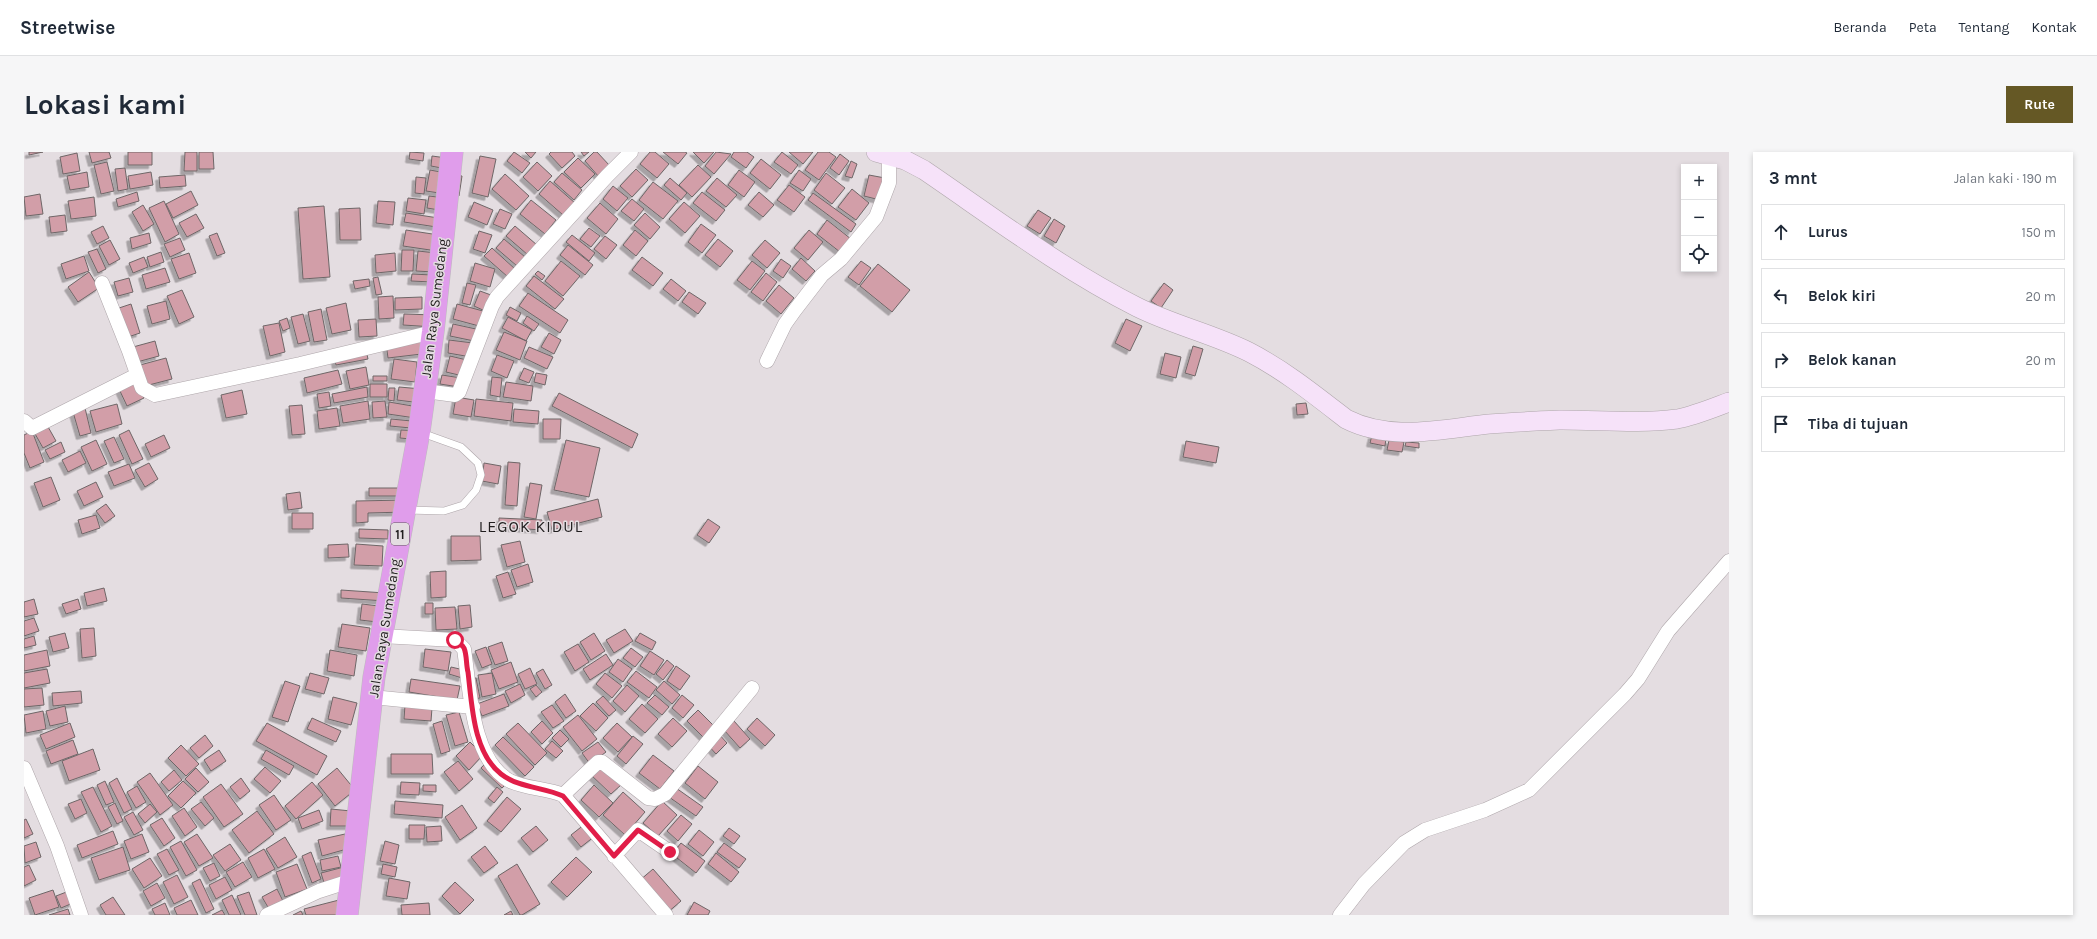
<!DOCTYPE html>
<html lang="id">
<head>
<meta charset="utf-8">
<style>
	body { margin:0; font-family:Karla,sans-serif; background:#f6f6f7; color:#1f2937 }
	.controls { position:absolute; right:12px; top:12px; display:grid; overflow:hidden; border-radius:0px; box-shadow:0 2px 6px #0003 }
	.controls button { width:36px; height:36px; display:grid; place-items:center; padding:0; border:0; border-bottom:1px solid #e0e1e3; background:#fff; color:#1f2937; font:20px sans-serif }
	.stop { position:absolute; width:12px; height:12px; margin:-9px; border:3px solid #e11d48; border-radius:50%; background:#fff }
	.stop.end { background:#e11d48; border-color:#fff; box-shadow:0 1px 4px #0008 }
	.list { margin:0; padding:0; list-style:none }
	h2 { display:flex; justify-content:space-between; align-items:center; height:52px; margin:0; padding:0 16px; font-size:17px }
	h2 small { font-size:13px; font-weight:400; color:#747a83 }
	.list li { display:grid; grid-template-columns:26px 1fr auto; gap:12px; align-items:center; box-sizing:border-box; height:56px; margin:0 8px 8px; padding:0 8px; border:1px solid #e0e1e3; border-radius:0px }
	.list b { display:block; font-size:15px; white-space:nowrap }
	.list em { font-size:13px; font-style:normal; color:#747a83 }
	.icon { flex:none; width:22px; height:22px; fill:none; stroke:currentColor; stroke-width:2; stroke-linecap:round; stroke-linejoin:round }
	.map { position:relative; flex:none; width:1705px; height:763px; overflow:hidden; border-radius:0px }
	header { display:flex; align-items:center; gap:24px; box-sizing:border-box; height:56px; padding:0 20px; background:#fff; border-bottom:1px solid #e0e1e3 }
	header strong { font-size:19px }
	nav { display:flex; gap:22px; margin-inline-start:auto; font-size:14px }
	.intro { display:flex; align-items:center; justify-content:space-between; box-sizing:border-box; height:96px; padding:0 24px }
	h1 { margin:0; font-size:28px }
	.button { padding:10px 18px; border-radius:0px; background:#655825; color:#fff; font-size:14px; font-weight:700 }
	main { display:flex; gap:24px; padding:0 24px }
	aside { flex:1; background:#fff; border-radius:0px; box-shadow:0 2px 6px #0003 }
	.map>svg:first-child { display:block }
	.building { fill:#d29ea8; stroke:#6e6667; filter:url(#shadow) }
	.lines { fill:none; stroke-linecap:round; stroke-linejoin:round }
	.lane-casing { stroke:#aea6aa; stroke-width:8 }
	.street-casing { stroke:#aea6aa; stroke-width:15 }
	.secondary-casing { stroke:#aea6aa; stroke-width:20 }
	.highway-casing { stroke:#bcbcbc; stroke-width:23 }
	.lane { stroke:#fff; stroke-width:7 }
	.street { stroke:#fff; stroke-width:14 }
	.secondary { stroke:#f6e2f9; stroke-width:19 }
	.highway { stroke:#e09deb; stroke-width:22 }
	.route { stroke:#e11d48; stroke-width:5 }
	.labels { text-anchor:middle; stroke-width:3; stroke-linejoin:round; paint-order:stroke }
	.shield { fill:#e4dde1; stroke:#5c5759; stroke-width:1 }
	.shield-label { font-size:13px; font-weight:bold; fill:#211e1f }
	.street-label { font-size:14px; fill:#211e1f; stroke:#e4dde1 }
	.quarter-label { font-size:16px; letter-spacing:1px; fill:#211e1f; stroke:#e4dde1 }
</style>
</head>
<body>
<header>
<strong>Streetwise</strong>
<nav><a>Beranda</a><a>Peta</a><a>Tentang</a><a>Kontak</a></nav>
</header>
<div class="intro"><h1>Lokasi kami</h1><a class="button">Rute</a></div>
<main>
<div class="map">
<svg width="1705" height="763" viewBox="0 0 1705 763">
	<defs>
		<filter id="shadow"><feDropShadow dx="-3.5" dy="3.5" stdDeviation="0" flood-color="#0004"/></filter>
	</defs>
	<rect width="100%" height="100%" fill="#e4dde1"/>
	<path class="building" d="M5,0H19L5,3Z
		M65,0H85L87,6L68,11Z
		M104,0H128V13H104Z
		M161,0H173V19H160Z
		M175,0H189L190,17H175Z
		M386,0L400,1L399,9L385,7Z
		M490,0L506,11L498,21L483,9Z
		M501,0H512L507,6Z
		M527,0H548L551,4L538,16L525,2Z
		M557,0H565L560,4Z
		M570,0H573L586,14L575,25L561,9Z
		M626,0H631L645,12L633,26L616,12Z
		M639,0H661L663,1L654,12Z
		M669,0H690L680,11Z
		M692,0L707,2L690,22L681,14Z
		M710,0H723L730,5L722,16L707,5Z
		M758,0L774,13L767,22L750,10Z
		M765,0H789L779,12Z
		M794,0H805L812,5L795,28L781,18Z
		M53,1L56,19L39,22L36,5Z
		M816,2L825,9L815,23L806,16Z
		M408,4L430,7L428,18L407,14Z
		M456,4L472,7L464,45L448,41Z
		M554,6L571,22L557,36L540,20Z
		M737,7L757,23L746,37L726,21Z
		M827,9L833,12L828,26L821,24Z
		M83,10L90,39L77,42L70,13Z
		M513,10L528,24L514,39L499,25Z
		M674,13L687,25L668,45L655,33Z
		M101,16L104,37L94,39L91,17Z
		M612,17L624,28L608,45L596,34Z
		M406,18L438,24L435,44L402,39Z
		M715,18L731,30L720,45L704,33Z
		M775,18L787,27L779,39L766,31Z
		M63,20L65,35L46,38L43,24Z
		M127,20L129,33L106,37L104,24Z
		M538,21L558,38L550,48L530,30Z
		M802,21L821,36L808,52L790,38Z
		M481,22L505,44L492,58L468,37Z
		M161,23L162,34L136,36L135,25Z
		M845,23L861,26L856,48L840,44Z
		M392,25L402,26L400,42L391,41Z
		M646,26L663,41L657,48L640,33Z
		M693,26L713,43L702,55L682,39Z
		M526,29L551,51L539,63L515,42Z
		M629,30L654,49L639,67L615,48Z
		M765,33L781,45L770,60L753,48Z
		M589,34L604,46L593,59L579,47Z
		M828,37L845,51L832,68L814,55Z
		M167,39L174,53L149,66L142,52Z
		M113,40L115,49L94,55L92,47Z
		M678,40L701,58L692,69L669,51Z
		M735,40L750,53L739,65L724,53Z
		M789,41L832,72L827,80L784,48Z
		M16,42L19,62L2,64L0,45Z
		M405,44L429,47L427,60L403,56Z
		M70,45L72,64L47,67L44,49Z
		M384,46L402,48L400,62L382,59Z
		M608,47L620,57L610,69L597,59Z
		M507,48L532,68L521,82L496,62Z
		M140,49L155,82L141,90L125,56Z
		M354,49L371,50L369,73L352,71Z
		M450,50L469,58L463,73L444,65Z
		M660,50L676,64L661,81L645,67Z
		M576,51L594,67L582,82L563,66Z
		M119,53L130,72L119,79L108,60Z
		M300,54L306,125L279,127L274,56Z
		M336,56L337,88H316L315,57Z
		M476,57L488,62L481,77L469,72Z
		M1014,58L1027,66L1016,82L1003,74Z
		M382,61L421,67L419,76L380,70Z
		M621,61L636,75L626,87L610,73Z
		M172,62L180,76L163,85L155,71Z
		M41,63L43,79L27,81L25,65Z
		M1030,67L1041,74L1032,91L1020,84Z
		M803,68L827,87L816,100L793,82Z
		M677,72L692,83L678,101L664,90Z
		M79,74L85,86L73,92L67,80Z
		M491,74L513,93L504,103L482,84Z
		M565,76L576,84L567,95L556,87Z
		M382,78L415,83L413,99L379,94Z
		M611,78L624,89L612,104L599,93Z
		M785,78L799,90L784,108L770,96Z
		M455,79L468,83L461,101L449,97Z
		M125,81L127,91L108,97L106,86Z
		M193,81L201,101L193,104L185,84Z
		M548,83L571,101L565,109L542,90Z
		M581,84L593,93L582,107L570,97Z
		M156,86L161,98L146,105L140,92Z
		M480,87L501,105L493,114L472,96Z
		M694,87L709,99L696,115L681,103Z
		M86,88L96,107L85,113L75,94Z
		M741,88L756,101L743,116L728,103Z
		M544,93L569,113L561,123L536,103Z
		M468,96L491,117L484,125L460,104Z
		M73,97L82,117L74,121L64,100Z
		M378,98H390L389,119H377Z
		M394,99L412,101L410,120L392,119Z
		M137,100L140,110L126,115L123,105Z
		M165,101L172,121L155,127L147,107Z
		M371,101L372,119L352,121L351,103Z
		M60,104L65,119L42,127L37,112Z
		M120,105L124,115L109,121L105,111Z
		M618,105L639,121L629,134L608,118Z
		M777,106L791,119L782,129L768,117Z
		M757,107L767,114L759,126L749,119Z
		M537,109L556,124L539,144L521,129Z
		M728,109L741,119L726,138L713,128Z
		M837,109L847,116L835,133L824,125Z
		M451,111L471,117L466,135L446,129Z
		M854,112L886,138L868,160L836,134Z
		M141,116L146,130L122,137L118,123Z
		M514,119L521,124L518,128L511,122Z
		M65,120L75,136L54,150L44,135Z
		M742,121L753,130L739,149L727,140Z
		M388,122L408,123V130L387,129Z
		M510,124L540,147L531,157L502,134Z
		M354,125L358,142L352,143L349,126Z
		M105,126L109,140L94,144L90,130Z
		M345,127L346,134L331,137L329,129Z
		M647,127L662,139L654,149L639,137Z
		M443,131L452,133L446,153L438,151Z
		M1140,131L1149,138L1137,156L1127,149Z
		M755,133L770,146L757,162L742,149Z
		M158,138L170,165L155,172L143,144Z
		M456,139L467,143L461,159L450,154Z
		M665,140L682,151L674,162L658,150Z
		M504,141L544,168L536,181L495,154Z
		M369,144L370,166L355,167L354,145Z
		M398,145V157L371,158V146Z
		M142,149L146,167L128,172L123,154Z
		M322,151L327,178L308,182L302,156Z
		M107,152L116,181L104,185L95,156Z
		M433,152L459,159L455,174L429,167Z
		M486,155L497,161L493,169L482,163Z
		M297,157L303,188L290,190L284,160Z
		M279,162L286,189L274,192L267,165Z
		M380,162L411,163L410,175L379,173Z
		M503,164L515,172L510,179L499,171Z
		M484,165L508,178L502,189L478,176Z
		M263,166L266,176L259,179L255,169Z
		M352,167L353,184L335,185L334,168Z
		M1102,167L1118,174L1106,199L1091,191Z
		M255,171L261,200L246,204L239,174Z
		M429,172L452,177L450,189L426,184Z
		M480,180L503,189L496,208L472,198Z
		M525,181L537,188L530,202L517,195Z
		M404,187L406,201L364,206L362,191Z
		M425,188L449,191L447,205L424,201Z
		M131,189L135,204L113,210L109,195Z
		M1169,194L1179,197L1171,224L1161,221Z
		M505,195L529,205L523,217L500,206Z
		M342,198L344,207L312,213L310,205Z
		M1141,201L1157,205L1152,226L1136,222Z
		M473,203L490,209L483,226L467,219Z
		M426,204L443,208L439,224L422,220Z
		M142,206L148,227L121,234L116,213Z
		M370,207L393,210L391,230L367,227Z
		M342,215L345,233L326,237L322,219Z
		M500,216L510,220L505,231L495,227Z
		M314,218L318,232L283,241L280,226Z
		M512,221L523,223L521,233L510,230Z
		M418,223L437,226L435,235L416,232Z
		M349,224H363V229H349Z
		M468,225L478,226L476,245L466,243Z
		M112,229L120,246L103,254L95,237Z
		M482,230L509,234L507,249L479,245Z
		M346,232H363V245H346Z
		M343,235L344,245L310,251L308,242Z
		M375,235L398,237L397,251L373,248Z
		M365,236H371L370,249L364,248Z
		M218,238L223,262L202,266L197,243Z
		M305,240L307,254L295,256L293,242Z
		M535,241L614,282L608,296L528,254Z
		M432,245L450,248L447,265L429,262Z
		M452,247L489,251L487,269L450,264Z
		M344,249L346,267L319,271L316,254Z
		M361,249L363,265L349,266L348,250Z
		M365,250L400,256L398,267L364,262Z
		M1282,251L1284,262L1273,263L1272,252Z
		M93,252L98,272L72,280L66,259Z
		M278,253L281,282L268,283L265,254Z
		M61,256L67,281L56,284L49,260Z
		M313,256L316,274L295,277L293,259Z
		M490,257L515,259L514,272L489,270Z
		M367,267L398,270L397,277L366,274Z
		M519,267H537L536,287H519Z
		M23,273L32,289L19,296L10,280Z
		M105,278L119,307L108,312L95,283Z
		M377,278L397,279V288L376,286Z
		M8,279L20,310L6,316L0,301V283Z
		M140,283L146,296L127,305L121,292Z
		M1348,283L1362,286L1361,294L1346,291Z
		M90,285L100,307L90,311L80,289Z
		M72,288L83,312L68,319L57,295Z
		M542,288L576,296L565,345L530,338Z
		M1365,288L1380,290L1378,300L1363,298Z
		M1162,289L1195,295L1192,311L1159,305Z
		M37,290L41,300L26,307L21,298Z
		M1382,290L1395,291V296L1381,294Z
		M56,299L62,311L44,320L38,308Z
		M484,310L496,311L493,354L481,353Z
		M125,311L134,327L121,335L111,318Z
		M460,311L477,314L474,332L458,329Z
		M105,312L111,326L90,334L84,320Z
		M27,325L36,348L19,355L10,331Z
		M72,330L79,345L60,354L53,339Z
		M506,331L518,333L512,367L500,365Z
		M345,336H380V344H345Z
		M276,340L278,356L264,358L262,342Z
		M574,347L578,365L528,378L523,360Z
		M382,348V360L344,361V370L332,371V349Z
		M82,352L91,364L81,371L72,359Z
		M268,361H289V377H268Z
		M72,363L76,376L58,382L54,368Z
		M475,366L518,368L517,378L475,375Z
		M684,367L696,375L685,391L673,383Z
		M335,377L364,378V387L335,386Z
		M427,384H456L457,408L427,409Z
		M496,389L501,410L483,415L477,393Z
		M324,392L325,405L304,406V393Z
		M332,392L359,394L358,414L330,413Z
		M504,412L509,430L493,435L487,418Z
		M422,419V445L407,446L406,420Z
		M484,420L492,442L479,446L472,424Z
		M80,436L83,449L63,454L60,441Z
		M317,438L361,441V449L317,446Z
		M10,447L14,462L0,465V450Z
		M54,447L57,457L42,462L38,452Z
		M401,451H409V462H401Z
		M338,452L363,455L362,471L336,468Z
		M446,453L448,475L436,477L434,454Z
		M431,455L433,477L412,478L411,456Z
		M10,466L15,479L0,484V469Z
		M318,472L346,476L342,499L314,495Z
		M70,476L72,504L58,506L56,477Z
		M601,477L609,489L590,501L582,488Z
		M41,481L45,496L29,500L25,485Z
		M570,481L581,499L567,508L556,490Z
		M616,481L632,490L628,498L611,489Z
		M10,484L12,493L0,496V487Z
		M478,490L484,509L471,513L464,495Z
		M554,492L565,510L551,519L540,500Z
		M462,495L468,512L458,516L451,499Z
		M607,496L619,505L611,515L599,506Z
		M401,497L427,500L424,519L399,515Z
		M23,498L26,514L0,519V503Z
		M306,498L333,503L330,524L303,519Z
		M626,499L640,508L630,523L616,514Z
		M582,502L589,513L566,528L559,517Z
		M594,507L608,517L599,530L585,520Z
		M643,508L650,514L639,528L632,522Z
		M487,510L494,530L475,537L467,518Z
		M652,514L666,524L656,538L643,529Z
		M427,515L440,518L438,526L425,522Z
		M506,516L513,532L501,537L494,522Z
		M23,517L26,531L0,536V521Z
		M519,517L528,533L521,537L512,521Z
		M612,519L633,535L625,546L603,530Z
		M286,521L305,526L300,542L281,537Z
		M468,521L472,542L458,545L454,523Z
		M581,521L598,534L588,546L572,532Z
		M452,526L456,546L449,547L446,527Z
		M387,527L436,534L433,548L385,540Z
		M261,529L276,534L264,570L248,565Z
		M640,529L656,543L648,552L632,538Z
		M496,532L501,543L487,551L481,539Z
		M512,533L518,540L512,545L506,537Z
		M603,533L615,544L601,560L589,549Z
		M18,536L20,553L0,555V537Z
		M57,539L58,551L29,554L28,541Z
		M480,542L485,554L458,564L453,552Z
		M541,542L552,559L542,566L531,550Z
		M631,543L645,555L638,563L623,551Z
		M658,543L670,553L659,566L648,556Z
		M579,544L592,558L585,564L572,550Z
		M309,545L333,551L327,573L304,567Z
		M569,551L584,566L572,579L556,564Z
		M618,552L634,567L621,581L605,567Z
		M381,553L408,556L407,569L380,567Z
		M528,553L540,569L529,576L517,560Z
		M41,554L44,570L26,574L22,559Z
		M674,558L690,574L679,585L663,569Z
		M19,559L22,577L2,581L0,563Z
		M435,560L444,590L431,594L422,563Z
		M554,563L573,587L558,599L539,575Z
		M288,566L317,579L312,590L283,577Z
		M649,566L663,579L648,595L634,582Z
		M733,566L751,583L741,594L723,577Z
		M418,569L426,599L417,602L409,572Z
		M518,569L529,581L518,592L507,580Z
		M710,569L726,587L716,596L700,578Z
		M46,571L51,585L22,597L16,583Z
		M243,571L303,604L293,623L232,589Z
		M494,571L523,601L511,613L482,582Z
		M593,571L608,585L594,600L579,586Z
		M536,578L545,587L537,595L528,586Z
		M694,581L703,591L692,602L683,592Z
		M181,583L189,594L175,606L166,596Z
		M609,584L619,592L602,612L593,604Z
		M479,585L510,615L501,624L471,593Z
		M49,588L54,602L27,612L22,599Z
		M528,589L539,599L532,606L521,597Z
		M446,590L459,603L445,618L432,604Z
		M574,590L582,600L566,612L558,601Z
		M157,593L175,612L162,624L144,606Z
		M69,597L76,618L45,629L38,609Z
		M195,598L202,609L187,619L180,608Z
		M242,598L270,614L265,623L237,607Z
		M367,602H408L409,622H367Z
		M629,603L650,619L636,637L615,621Z
		M434,609L449,627L435,639L420,620Z
		M463,610L484,630L478,636L457,616Z
		M576,612L597,633L587,642L566,622Z
		M674,614L694,630L681,647L661,631Z
		M241,615L257,629L246,641L230,627Z
		M172,616L185,630L174,640L161,627Z
		M313,616L331,638L311,654L294,632Z
		M150,618L158,628L145,639L137,630Z
		M126,621L149,653L136,663L113,630Z
		M93,626L108,657L100,661L85,631Z
		M217,626L226,639L216,647L206,635Z
		M81,629L90,650L82,653L73,633Z
		M159,629L172,641L157,656L144,644Z
		M288,630L299,643L272,667L261,654Z
		M377,630L396,631L395,643L376,642Z
		M197,632L219,662L200,675L179,645Z
		M399,633H412V640L399,639Z
		M570,633L589,651L575,665L557,648Z
		M113,634L122,650L112,656L103,640Z
		M69,635L88,674L77,680L57,640Z
		M473,635L479,640L470,651L464,646Z
		M652,636L679,655L672,664L645,645Z
		M599,640L621,660L601,683L579,663Z
		M250,643L267,668L252,678L235,653Z
		M483,645L497,657L477,680L463,669Z
		M57,647L63,661L51,667L44,652Z
		M371,649L419,653L418,666L370,662Z
		M638,649L653,663L634,684L619,671Z
		M177,650L190,666L181,674L167,657Z
		M91,651L99,669L93,672L84,655Z
		M126,652L133,660L121,671L114,662Z
		M438,653L453,676L436,688L421,665Z
		M160,656L173,675L161,684L148,664Z
		M307,657L327,659L326,674H306Z
		M295,658L299,669L278,677L274,666Z
		M233,659L250,682L225,701L208,678Z
		M109,660L119,678L110,683L100,665Z
		M657,663L668,672L654,689L643,679Z
		M138,666L151,686L140,694L126,673Z
		M2,667L9,682L0,686V668Z
		M561,672L571,684L557,695L547,683Z
		M385,673H401L400,687H385Z
		M417,674L418,689L403,690L402,675Z
		M512,674L524,688L509,700L497,686Z
		M705,676L716,684L710,692L699,684Z
		M675,678L690,690L679,704L664,692Z
		M89,679L94,692L58,706L53,693Z
		M118,682L125,700L107,707L100,689Z
		M173,682L189,706L175,714L160,690Z
		M321,682L323,697L298,704L294,688Z
		M261,685L273,705L254,716L242,697Z
		M157,689L173,718L162,724L146,695Z
		M361,689L375,693L371,712L356,709Z
		M12,690L17,705L1,711L0,694Z
		M657,691L681,709L672,721L648,702Z
		M700,691L722,707L715,716L693,700Z
		M206,692L217,708L201,719L189,703Z
		M461,694L474,711L460,721L447,705Z
		M99,695L106,718L75,728L67,706Z
		M143,697L155,718L145,723L133,702Z
		M240,697L251,717L234,726L224,706Z
		M287,700L297,727L288,731L278,704Z
		M692,701L715,720L707,730L684,712Z
		M314,704L317,715L298,719L296,708Z
		M552,705L568,720L543,745L527,730Z
		M126,706L138,724L120,736L108,717Z
		M219,710L228,725L211,735L202,720Z
		M190,711L196,724L186,729L179,716Z
		M273,712L283,737L261,745L252,720Z
		M359,712L373,715L371,725L357,722Z
		M493,712L516,752L498,763H496L474,724Z
		M5,713L12,728L0,734V715Z
		M320,715V729L301,734L297,721Z
		M629,717L657,749L643,761L615,729Z
		M153,723L164,745L150,752L139,730Z
		M201,725L208,738L192,747L185,733Z
		M365,726L386,730L383,747L362,744Z
		M176,727L190,757L182,761L168,731Z
		M431,730L450,748L436,762L418,744Z
		M133,731L141,746L127,754L119,739Z
		M253,737L259,749L245,757L238,745Z
		M29,738L35,755L11,763L5,746Z
		M45,739L49,751L37,756L32,744Z
		M225,740L233,763H221L213,744Z
		M208,743L217,763H205L198,748Z
		M89,745L101,763H82L76,753Z
		M167,748L174,763H153L150,756Z
		M315,748V763H282L280,757Z
		M670,750L686,759L684,763H663Z
		M141,751L146,763H131L128,757Z
		M405,751L406,763H378L377,753Z
		M44,757L46,763H25Z
		M198,758L201,763H188Z
		M277,759L279,763H269Z
		M487,759L489,763H480Z"/>
	<g class="lines">
		<g class="lane-casing">
			<path id="lane" d="M383,358L420,359L439,353L452,338L457,323L454,311L437,295L398,281"/>
		</g>
		<g class="street-casing">
			<path id="street" d="M78,131L105,199L118,236L131,243L276,212L409,180
				M743,209L761,172L771,158L798,123L817,107L852,65L865,31V2
				M401,239L431,243L435,240L468,154L473,145L583,24L607,0
				M0,269L8,276L113,223
				M357,484L431,488L440,497C446,536 447,608 486,629C503,637 523,636 539,643L642,763
				M348,545L449,555
				M0,616L33,694L57,763
				M539,643L574,610H578L624,646L631,647L641,642L728,536
				M590,704L614,678L646,700
				M243,763L295,739L326,729
				M1316,763L1340,732L1380,691L1401,678L1461,658L1505,638L1601,542L1614,527L1644,479L1705,409"/>
		</g>
		<g class="secondary-casing">
			<path id="secondary" d="M852,0L881,8L900,18C969,65 1038,117 1113,155C1149,173 1189,182 1225,200C1260,218 1291,243 1322,267C1367,290 1418,277 1465,272C1489,270 1514,269 1538,268C1577,268 1615,272 1653,267C1670,264 1689,256 1705,250"/>
		</g>
		<g class="highway-casing">
			<path id="highway" d="M323,763L350,525L395,280L409,180L428,0"/>
		</g>
		<use href="#lane" class="lane"/>
		<use href="#street" class="street"/>
		<use href="#secondary" class="secondary"/>
		<use href="#highway" class="highway"/>
	</g>
	<g class="lines">
		<path class="route" d="M431,488C434,491 438,492 440,496C443,503 442,513 444,520C448,553 449,600 477,622C495,636 519,635 539,644L590,704L614,678L646,700"/>
	</g>
	<g class="labels">
		<rect class="shield" x="367" y="371" width="18" height="22" rx="3"/>
		<g class="shield-label">
			<text x="376" y="387">11</text>
		</g>
		<g class="street-label">
			<text transform="translate(410 156) rotate(-83)" y="5">Jalan Raya Sumedang</text>
			<text transform="translate(360 476) rotate(-81)" y="5">Jalan Raya Sumedang</text>
		</g>
		<g class="quarter-label">
			<text x="507" y="380">LEGOK KIDUL</text>
		</g>
	</g>
</svg>
<div class="controls">
<button>+</button>
<button>−</button>
<button><svg class="icon" aria-label="locate" viewBox="0 0 24 24"><circle cx="12" cy="12" r="6"/><path d="M12 2v4M12 18v4M2 12h4M18 12h4"/></svg></button>
</div>
<div class="stop" style="left:431px;top:488px"></div>
<div class="stop end" style="left:646px;top:700px"></div>
</div>
<aside>
<h2>3 mnt<small>Jalan kaki · 190 m</small></h2>
<ul class="list">
<li><svg class="icon" aria-label="ahead" viewBox="0 0 24 24"><path d="M12 20V5M6 11l6-6 6 6"/></svg><div><b>Lurus</b></div><em>150 m</em></li>
<li><svg class="icon" aria-label="left" viewBox="0 0 24 24"><path d="M17 20v-9H6M10 6l-5 5 5 5"/></svg><div><b>Belok kiri</b></div><em>20 m</em></li>
<li><svg class="icon" aria-label="right" viewBox="0 0 24 24"><path d="M7 20v-9h11M14 6l5 5-5 5"/></svg><div><b>Belok kanan</b></div><em>20 m</em></li>
<li><svg class="icon" aria-label="arrive" viewBox="0 0 24 24"><path d="M6 21V4h12l-3 4 3 4H6"/></svg><div><b>Tiba di tujuan</b></div></li>
</ul>
</aside>
</main>
</body>
</html>
